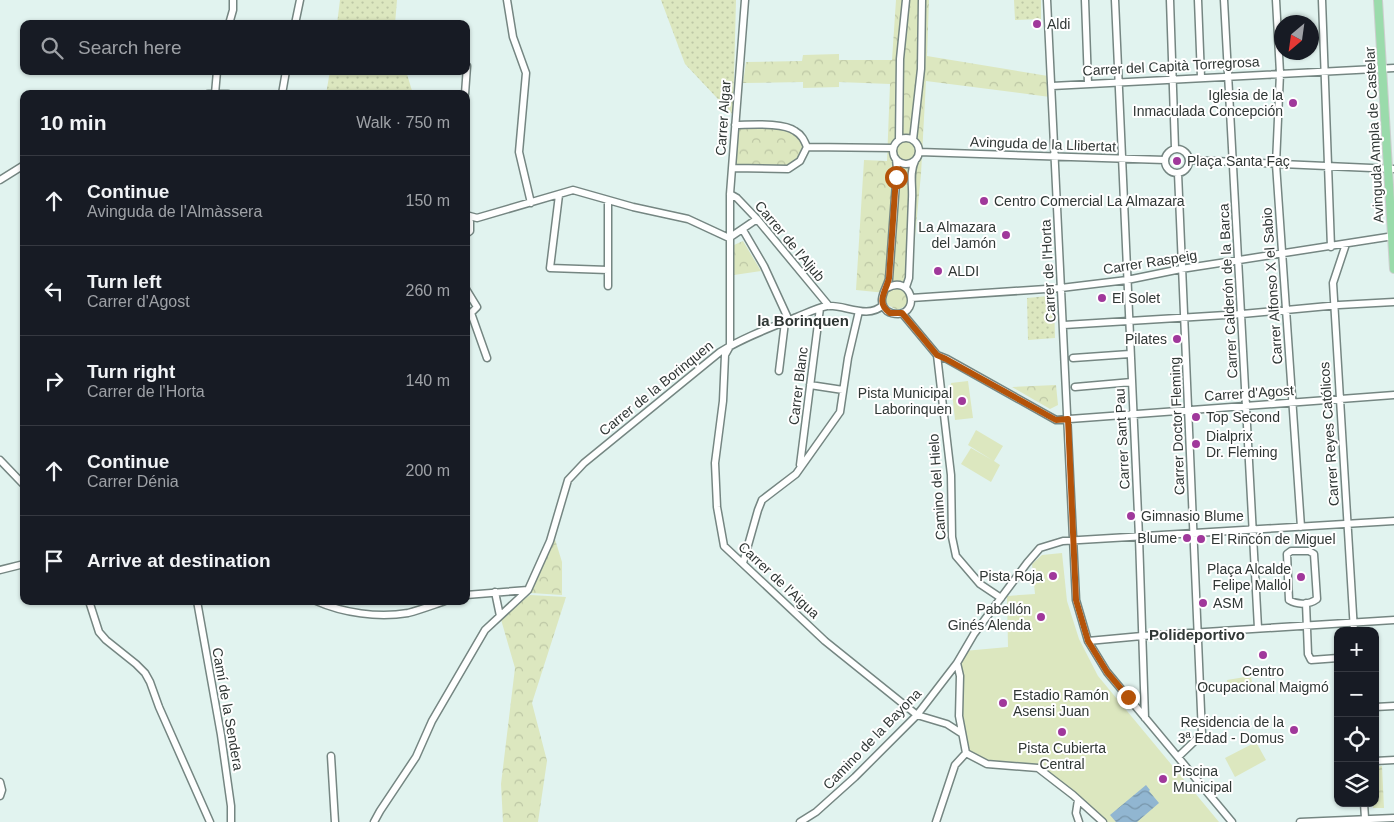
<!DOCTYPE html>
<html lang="en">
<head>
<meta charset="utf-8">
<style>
	body { margin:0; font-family:Helvetica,sans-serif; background:#20242c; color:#f1f3f6 }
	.controls { position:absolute; right:15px; bottom:15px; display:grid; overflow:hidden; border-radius:10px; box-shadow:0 1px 4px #0004 }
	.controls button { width:45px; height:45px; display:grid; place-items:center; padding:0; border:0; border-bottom:1px solid #363941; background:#171b24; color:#f1f3f6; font:25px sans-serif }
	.compass { position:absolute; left:1274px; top:15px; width:45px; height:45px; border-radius:50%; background:#171b24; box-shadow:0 1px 4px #0004; rotate:209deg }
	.stop { position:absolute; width:15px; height:15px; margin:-11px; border:4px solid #b45309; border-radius:50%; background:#fff }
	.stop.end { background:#b45309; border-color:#fff; box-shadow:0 1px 5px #0008 }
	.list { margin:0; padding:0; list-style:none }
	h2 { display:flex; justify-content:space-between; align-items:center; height:65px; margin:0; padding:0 20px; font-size:21px }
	h2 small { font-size:16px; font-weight:400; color:#9ea1a6 }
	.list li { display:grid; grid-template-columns:32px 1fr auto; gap:15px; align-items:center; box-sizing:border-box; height:90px; padding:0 20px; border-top:1px solid #363941 }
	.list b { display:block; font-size:19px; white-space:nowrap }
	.list p { margin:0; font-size:16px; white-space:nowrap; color:#9ea1a6 }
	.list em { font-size:16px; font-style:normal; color:#9ea1a6 }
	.icon { flex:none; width:28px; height:28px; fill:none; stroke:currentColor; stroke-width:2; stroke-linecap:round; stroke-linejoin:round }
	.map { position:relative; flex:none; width:1394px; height:822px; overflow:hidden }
	.search { position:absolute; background:#171b24; box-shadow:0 1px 4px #0004; left:20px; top:20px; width:450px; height:55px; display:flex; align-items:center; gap:12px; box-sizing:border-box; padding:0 18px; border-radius:10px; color:#9ea1a6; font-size:19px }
	.panel { position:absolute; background:#171b24; box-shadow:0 1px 4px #0004; left:20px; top:90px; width:450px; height:515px; border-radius:10px }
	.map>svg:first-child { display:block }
	.grass { fill:url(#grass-dots) }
	.forest { fill:url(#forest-crowns) }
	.pitch { fill:#dce7bf }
	.water { fill:url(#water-waves) }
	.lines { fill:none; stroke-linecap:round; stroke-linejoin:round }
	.minor-casing { stroke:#758682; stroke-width:9 }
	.major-casing { stroke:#cdcfcf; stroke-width:10 }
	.minor { stroke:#fff; stroke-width:6 }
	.major { stroke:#9adbab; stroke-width:8 }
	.route { stroke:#b45309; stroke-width:6 }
	.poi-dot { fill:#a0389b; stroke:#fff; stroke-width:2 }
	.labels { text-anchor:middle; stroke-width:4; stroke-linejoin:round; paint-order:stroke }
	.poi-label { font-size:14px; fill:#303735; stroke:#fff; text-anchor:start }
	.street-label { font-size:14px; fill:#303735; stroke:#fff }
	.neighbourhood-label { font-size:15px; font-weight:bold; fill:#303735; stroke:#fff }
</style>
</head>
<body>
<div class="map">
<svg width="1394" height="822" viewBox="0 0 1394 822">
	<defs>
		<pattern id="grass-dots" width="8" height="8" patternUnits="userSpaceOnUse" patternTransform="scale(1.25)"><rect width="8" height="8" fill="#dce7bf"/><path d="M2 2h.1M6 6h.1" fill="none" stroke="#bdc7a5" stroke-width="1.8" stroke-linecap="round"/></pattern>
		<pattern id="forest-crowns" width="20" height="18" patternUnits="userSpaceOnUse" patternTransform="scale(1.25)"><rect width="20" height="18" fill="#dce7bf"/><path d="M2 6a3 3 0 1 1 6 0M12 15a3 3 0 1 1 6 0" fill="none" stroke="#bdc7a5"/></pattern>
		<pattern id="water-waves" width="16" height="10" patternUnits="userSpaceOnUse" patternTransform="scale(1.25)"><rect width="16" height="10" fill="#91b6d1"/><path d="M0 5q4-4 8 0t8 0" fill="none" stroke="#7795aa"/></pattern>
	</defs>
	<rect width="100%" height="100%" fill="#e1f3ef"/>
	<path class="grass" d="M340,0H397L395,24H337Z
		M661,0H736L733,115L685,64Z
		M1014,0H1041V19L1015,20Z
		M330,71H406L413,94H326Z
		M1048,296L1054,301L1055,338L1028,340L1027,298Z"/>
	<path class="forest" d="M896,0H929L927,56L1048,76L1050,97L926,81L921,174L909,300L906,306L897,310L888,305L885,298L886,293L856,290L864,160L887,161L890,84L839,82V87L803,88V82L743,83L746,62L802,61L803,55L839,54V60H892Z
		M735,125L793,129L807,147L805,155L788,169L732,168Z
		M743,241L761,271L734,275V245Z
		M1056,385L1058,405L1050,409L1012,387Z
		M554,536L562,562V595L531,593Z
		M530,595L566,597L532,703L547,761L538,822H503L501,784L515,668L500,616Z
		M1382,766L1384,808H1373V803H1375V767Z"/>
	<path class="pitch" d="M968,381L973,418L955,420L951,383Z
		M976,430L1003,446L994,461L1000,465L991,482L961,464L971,448L992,460L968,445Z
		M1062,553L1067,601L1079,639L1098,676L1219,822H1103L1038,768L987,764L966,753L961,733L957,663L964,651L1008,647L1007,596L1035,594L1032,564L1042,555Z
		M1251,676L1253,689L1229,693L1227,680Z
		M1256,742L1266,760L1235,777L1225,758Z"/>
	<path class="water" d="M1146,785L1150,790L1149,791L1159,803L1137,822H1116L1110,815Z"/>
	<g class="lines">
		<g class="minor-casing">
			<path id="minor" d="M507,0L513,37L526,73L519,152L531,203
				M745,0L730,194V346L725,355L723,401L715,463L717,507L724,546L825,641L917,715L947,724L961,733
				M1047,0L1076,600L1088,641L1107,672L1232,822
				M1085,0L1088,83
				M1115,0L1139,537L1145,718
				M1170,0L1175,148
				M1198,0L1201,77
				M1224,0L1258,628
				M1276,0L1280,73L1276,164L1301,527
				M1322,0L1331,247
				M229,24L233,10V0
				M295,24L300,0
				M1052,86L1394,68
				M208,94H228
				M215,94L217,71
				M282,94L286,71
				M465,94L467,66
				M893 151a13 13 0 1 1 26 0a13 13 0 1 1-26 0Z
				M899,140L900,59L906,0
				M913,140L921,69L922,0
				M807,147L893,148
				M1165 161a12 12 0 1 1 24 0a12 12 0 1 1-24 0Z
				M919,152L1165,160
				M1190,160L1394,169
				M732,168L788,169L800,161L807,147C804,140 802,135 795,131C783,122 750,125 735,125
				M0,180L24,165
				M730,194L737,198L757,219L829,306
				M559,195L550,268L608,270
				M466,215L477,218L573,190L633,207L688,219L729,238
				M466,216L470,222V231L466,234
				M743,230L764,266L787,316L785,322L779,371
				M729,238L757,219
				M1346,244L1333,283L1354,631
				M608,286V200
				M906,287L909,278C910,252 911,225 912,199C913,186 909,173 915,161
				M887,288C911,274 921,312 898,314C894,314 890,313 887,311C876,301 886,290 889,279L897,169L896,159
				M466,289L477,307L471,313L487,358
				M911,298L1061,288L1127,280L1181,269L1394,236
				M902,313L937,355L947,359L1056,420L1394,395
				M1064,325L1242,314L1339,305L1394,302
				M937,355L951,475L952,537L956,556L980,584L1001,598
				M1073,358L1130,354
				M810,385L843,390
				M1075,387L1132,382
				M0,460L24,485
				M800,465L820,308
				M1291,551H1309L1314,554L1317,599C1309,605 1297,605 1289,600L1287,554Z
				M743,563L758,510L762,500L796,474L840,412L848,358L859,311
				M0,570L24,564
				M495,592L500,616
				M466,595L528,590L550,541L568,480L584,463L720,352C744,337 772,327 797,317C807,313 817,308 827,306C844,304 868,320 883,305
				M89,601L99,632L106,640L136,664L145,673L150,682L159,707L210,822
				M197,601L221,735L231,806V822
				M316,601C343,613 378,618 408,613C420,610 433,605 445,601
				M1306,603L1308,654L1311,660L1338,658
				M1088,641L1142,636L1394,620
				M957,663L960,676L959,716L966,753L987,764L1038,768L1073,795L1103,822
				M1375,707L1394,706
				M331,756L335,822
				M1178,757L1202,734L1178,173
				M1375,761L1394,760
				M0,782L2,790L0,796
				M1078,800L1076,813L1079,822
				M1364,803L1365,818
				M374,822L380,811L416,757L432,721L485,630L528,590
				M800,822L816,812L855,777L917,715L957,663L974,634L1027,563L1040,548L1063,541L1394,521
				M936,822L955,765L966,753
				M1300,822L1394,818"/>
		</g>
		<g class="major-casing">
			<path id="major" d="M1378,0L1394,269"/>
		</g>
		<use href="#minor" class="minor"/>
		<use href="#major" class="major"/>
	</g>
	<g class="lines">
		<path class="route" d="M896,177L889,278C886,292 875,302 890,313H902L937,355L946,359L1056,420L1068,419L1076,600L1088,641L1107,672L1128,697"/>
	</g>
	<g class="poi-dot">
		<circle cx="1037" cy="24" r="5"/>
		<circle cx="1293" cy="103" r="5"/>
		<circle cx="1177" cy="161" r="5"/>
		<circle cx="984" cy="201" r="5"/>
		<circle cx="1006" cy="235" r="5"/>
		<circle cx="938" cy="271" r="5"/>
		<circle cx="1102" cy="298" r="5"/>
		<circle cx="1177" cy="339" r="5"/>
		<circle cx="962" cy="401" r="5"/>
		<circle cx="1196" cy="417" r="5"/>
		<circle cx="1196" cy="444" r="5"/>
		<circle cx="1131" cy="516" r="5"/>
		<circle cx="1187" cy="538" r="5"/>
		<circle cx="1201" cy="539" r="5"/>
		<circle cx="1053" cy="576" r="5"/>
		<circle cx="1301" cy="577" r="5"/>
		<circle cx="1203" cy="603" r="5"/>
		<circle cx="1041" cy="617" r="5"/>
		<circle cx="1263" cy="655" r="5"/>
		<circle cx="1003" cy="703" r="5"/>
		<circle cx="1294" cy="730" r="5"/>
		<circle cx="1062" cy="732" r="5"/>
		<circle cx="1163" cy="779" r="5"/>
	</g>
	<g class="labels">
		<g class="poi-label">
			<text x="1047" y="29">Aldi</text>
			<text x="1283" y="100" text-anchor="end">Iglesia de la<tspan x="1283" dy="16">Inmaculada Concepción</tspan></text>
			<text x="1187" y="166">Plaça Santa Faç</text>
			<text x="994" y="206">Centro Comercial La Almazara</text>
			<text x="996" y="232" text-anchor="end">La Almazara<tspan x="996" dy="16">del Jamón</tspan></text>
			<text x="948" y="276">ALDI</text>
			<text x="1112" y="303">El Solet</text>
			<text x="1167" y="344" text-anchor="end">Pilates</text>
			<text x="952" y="398" text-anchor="end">Pista Municipal<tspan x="952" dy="16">Laborinquen</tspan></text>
			<text x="1206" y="422">Top Second</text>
			<text x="1206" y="441">Dialprix<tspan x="1206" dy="16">Dr. Fleming</tspan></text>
			<text x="1141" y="521">Gimnasio Blume</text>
			<text x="1177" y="543" text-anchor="end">Blume</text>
			<text x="1211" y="544">El Rincón de Miguel</text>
			<text x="1291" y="574" text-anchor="end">Plaça Alcalde<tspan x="1291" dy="16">Felipe Mallol</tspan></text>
			<text x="1043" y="581" text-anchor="end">Pista Roja</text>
			<text x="1213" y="608">ASM</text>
			<text x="1031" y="614" text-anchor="end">Pabellón<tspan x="1031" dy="16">Ginés Alenda</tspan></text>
			<text x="1263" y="676" text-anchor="middle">Centro<tspan x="1263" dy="16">Ocupacional Maigmó</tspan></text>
			<text x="1013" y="700">Estadio Ramón<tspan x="1013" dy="16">Asensi Juan</tspan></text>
			<text x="1284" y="727" text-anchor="end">Residencia de la<tspan x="1284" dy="16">3ª Edad - Domus</tspan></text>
			<text x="1062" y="753" text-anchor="middle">Pista Cubierta<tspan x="1062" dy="16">Central</tspan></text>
			<text x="1173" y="776">Piscina<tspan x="1173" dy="16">Municipal</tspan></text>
		</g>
		<g class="street-label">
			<text transform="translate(1171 66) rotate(-3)" y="5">Carrer del Capità Torregrosa</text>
			<text transform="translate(723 118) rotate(-86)" y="5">Carrer Algar</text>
			<text transform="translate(1374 135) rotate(-93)" y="5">Avinguda Ampla de Castelar</text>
			<text transform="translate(1043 144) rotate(2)" y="5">Avinguda de la Llibertat</text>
			<text transform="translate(790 241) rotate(50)" y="5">Carrer de l'Aljub</text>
			<text transform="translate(1150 262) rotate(-9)" y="5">Carrer Raspeig</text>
			<text transform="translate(1048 271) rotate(-93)" y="5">Carrer de l'Horta</text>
			<text transform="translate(1272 286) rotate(-94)" y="5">Carrer Alfonso X el Sabio</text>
			<text transform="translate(1228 291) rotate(-93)" y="5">Carrer Calderón de la Barca</text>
			<text transform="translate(798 386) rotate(-83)" y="5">Carrer Blanc</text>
			<text transform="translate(656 388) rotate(-39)" y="5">Carrer de la Borinquen</text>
			<text transform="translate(1249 393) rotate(-4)" y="5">Carrer d'Agost</text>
			<text transform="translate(1177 426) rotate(-92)" y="5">Carrer Doctor Fleming</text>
			<text transform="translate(1329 434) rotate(-94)" y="5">Carrer Reyes Católicos</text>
			<text transform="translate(1122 439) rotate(-93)" y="5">Carrer Sant Pau</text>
			<text transform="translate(937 487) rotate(-94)" y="5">Camino del Hielo</text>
			<text transform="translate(779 580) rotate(43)" y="5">Carrer de l'Aigua</text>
			<text transform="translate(228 709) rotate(80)" y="5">Camí de la Sendera</text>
			<text transform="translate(872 739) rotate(-46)" y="5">Camino de la Bayona</text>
		</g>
		<g class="neighbourhood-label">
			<text x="803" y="326">la Borinquen</text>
			<text x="1197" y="640">Polideportivo</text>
		</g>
	</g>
</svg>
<div class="controls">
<button>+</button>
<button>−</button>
<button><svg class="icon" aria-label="locate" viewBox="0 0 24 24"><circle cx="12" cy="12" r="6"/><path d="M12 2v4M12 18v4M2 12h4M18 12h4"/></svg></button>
<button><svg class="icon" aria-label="layers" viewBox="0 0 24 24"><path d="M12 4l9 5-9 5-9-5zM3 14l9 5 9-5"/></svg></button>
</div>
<svg class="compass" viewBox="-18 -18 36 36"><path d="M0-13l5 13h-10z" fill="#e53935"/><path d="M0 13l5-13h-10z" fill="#9ea1a6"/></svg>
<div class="stop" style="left:896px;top:177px"></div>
<div class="stop end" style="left:1128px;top:697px"></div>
<div class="search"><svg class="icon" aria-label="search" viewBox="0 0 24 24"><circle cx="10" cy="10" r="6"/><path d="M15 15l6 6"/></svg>Search here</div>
<section class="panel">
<h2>10 min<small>Walk · 750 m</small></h2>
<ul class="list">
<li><svg class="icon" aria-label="ahead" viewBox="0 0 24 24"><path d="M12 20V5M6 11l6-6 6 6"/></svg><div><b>Continue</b><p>Avinguda de l'Almàssera</p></div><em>150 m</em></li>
<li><svg class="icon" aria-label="left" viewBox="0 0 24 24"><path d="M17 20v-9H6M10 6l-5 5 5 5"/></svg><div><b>Turn left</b><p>Carrer d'Agost</p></div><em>260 m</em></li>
<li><svg class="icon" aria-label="right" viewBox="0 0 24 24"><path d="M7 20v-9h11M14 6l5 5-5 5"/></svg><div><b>Turn right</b><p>Carrer de l'Horta</p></div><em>140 m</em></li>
<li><svg class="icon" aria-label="ahead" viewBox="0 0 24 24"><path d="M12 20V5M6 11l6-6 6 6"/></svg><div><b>Continue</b><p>Carrer Dénia</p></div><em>200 m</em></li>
<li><svg class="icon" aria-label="arrive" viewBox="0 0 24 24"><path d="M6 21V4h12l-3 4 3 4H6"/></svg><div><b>Arrive at destination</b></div></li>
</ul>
</section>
</div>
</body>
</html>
